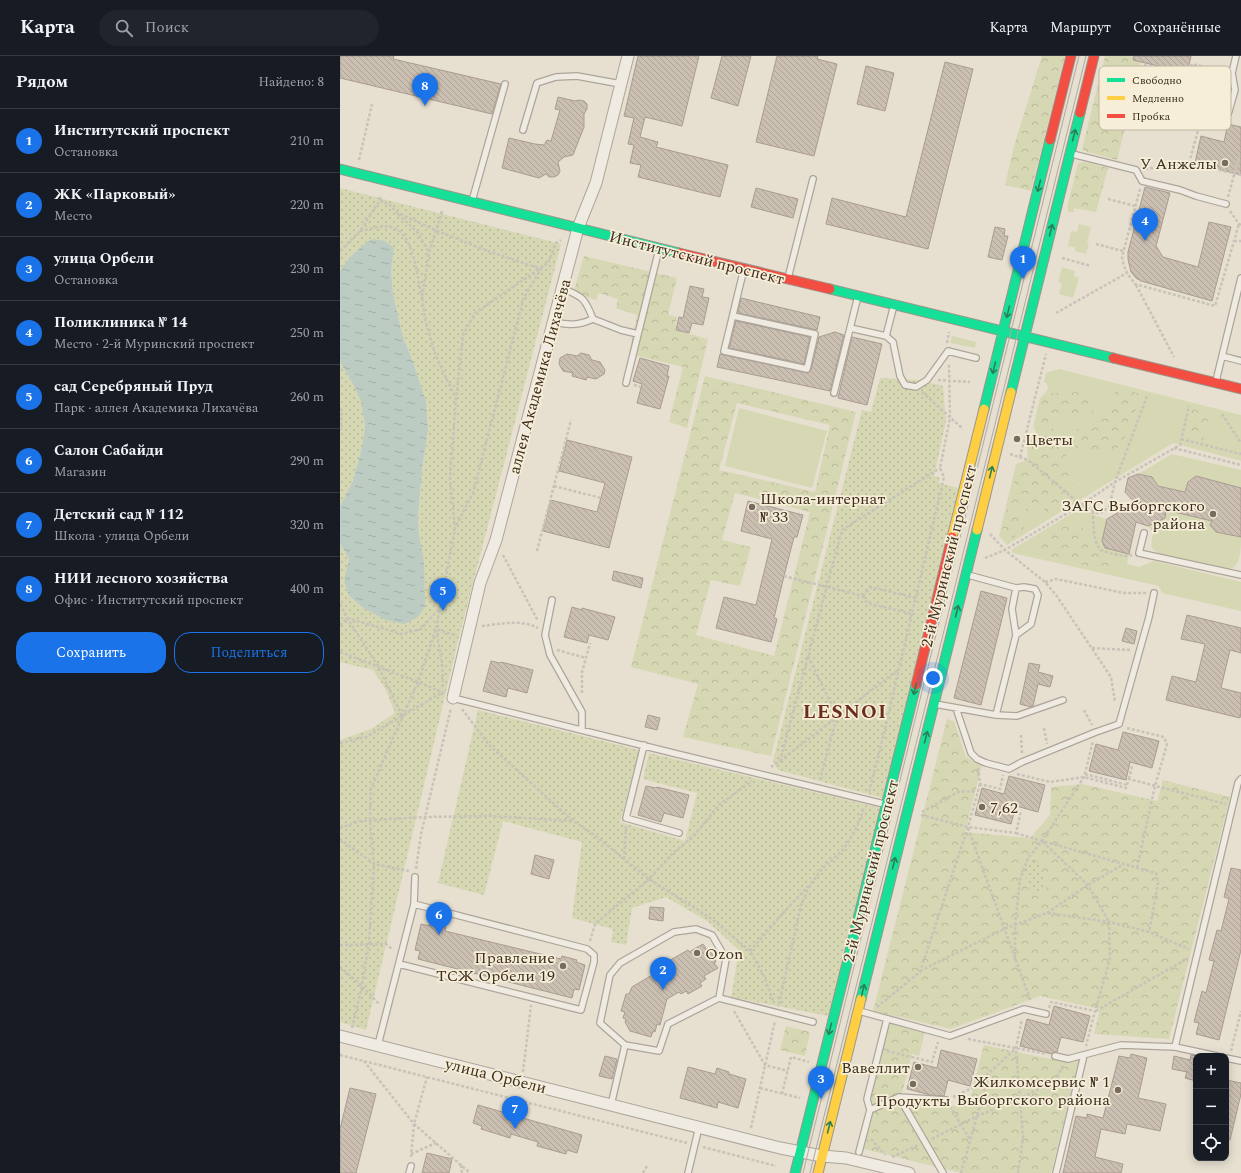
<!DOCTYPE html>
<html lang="ru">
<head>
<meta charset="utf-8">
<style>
	body { margin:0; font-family:Spectral,serif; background:#20242c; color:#f1f3f6 }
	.controls { position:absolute; right:12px; bottom:12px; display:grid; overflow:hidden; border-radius:8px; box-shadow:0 2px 10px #0003 }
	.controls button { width:36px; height:36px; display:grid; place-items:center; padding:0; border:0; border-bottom:1px solid #363941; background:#171b24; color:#f1f3f6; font:20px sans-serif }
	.you { position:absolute; left:593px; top:622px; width:14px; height:14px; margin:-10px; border:3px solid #fff; border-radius:50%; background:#1a73e8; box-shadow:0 0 0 6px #1a73e833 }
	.badge { display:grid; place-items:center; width:26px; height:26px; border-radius:50%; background:#1a73e8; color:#fff; font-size:13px; font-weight:700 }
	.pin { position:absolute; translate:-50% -33px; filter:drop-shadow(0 1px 2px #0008) }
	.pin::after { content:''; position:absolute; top:21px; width:14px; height:12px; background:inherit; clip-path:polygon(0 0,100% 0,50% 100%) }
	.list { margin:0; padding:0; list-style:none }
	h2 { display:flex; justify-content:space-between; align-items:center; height:52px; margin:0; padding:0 16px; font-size:17px }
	h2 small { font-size:13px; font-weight:400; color:#9ea1a6 }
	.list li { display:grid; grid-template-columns:26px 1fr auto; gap:12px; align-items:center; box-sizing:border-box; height:64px; padding:0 16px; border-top:1px solid #363941 }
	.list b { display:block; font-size:15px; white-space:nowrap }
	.list p { margin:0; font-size:13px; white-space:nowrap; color:#9ea1a6 }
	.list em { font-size:13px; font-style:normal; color:#9ea1a6 }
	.actions { display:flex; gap:8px; padding:12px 16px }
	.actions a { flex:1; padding:9px 0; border:1px solid #1a73e8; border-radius:16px; text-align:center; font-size:14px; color:#1a73e8 }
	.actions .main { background:#1a73e8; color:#fff }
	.icon { flex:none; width:22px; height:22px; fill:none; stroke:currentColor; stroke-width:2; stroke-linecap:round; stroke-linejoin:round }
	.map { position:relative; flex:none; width:901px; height:1117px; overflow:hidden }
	header { display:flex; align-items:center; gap:24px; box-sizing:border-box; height:56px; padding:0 20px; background:#171b24; border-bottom:1px solid #363941 }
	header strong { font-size:19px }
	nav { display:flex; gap:22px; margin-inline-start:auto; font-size:14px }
	.search { width:280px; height:36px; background:#20242c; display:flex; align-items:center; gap:10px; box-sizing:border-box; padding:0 14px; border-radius:22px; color:#9ea1a6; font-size:15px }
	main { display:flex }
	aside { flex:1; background:#171b24 }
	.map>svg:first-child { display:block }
	.green { fill:#d6d7b3 }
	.forest { fill:url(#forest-crowns); fill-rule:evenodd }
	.park { fill:url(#park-dots) }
	.water { fill:url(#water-ripples) }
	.building { fill:url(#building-back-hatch); stroke:#a89c90 }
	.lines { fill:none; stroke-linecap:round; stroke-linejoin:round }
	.lane-casing { stroke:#ada599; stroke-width:8 }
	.street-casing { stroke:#ada599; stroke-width:13 }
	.fast-casing { stroke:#9c958a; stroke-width:11 }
	.slow-casing { stroke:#9c958a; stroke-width:11 }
	.jam-casing { stroke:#9c958a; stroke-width:11 }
	.path { stroke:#c8c2b9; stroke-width:2.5; stroke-dasharray:3 2; stroke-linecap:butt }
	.lane { stroke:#efebe3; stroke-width:5.5 }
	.street { stroke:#efebe3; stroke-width:11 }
	.fast { stroke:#16e098; stroke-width:9 }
	.slow { stroke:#ffcf43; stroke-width:9 }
	.jam { stroke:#f24e42; stroke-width:9 }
	.tram { stroke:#afaaa2; stroke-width:1 }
	.oneway { stroke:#2b7e56 }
	.poi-dot { fill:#786c5e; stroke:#f7eed8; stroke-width:1.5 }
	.labels { text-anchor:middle; stroke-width:3.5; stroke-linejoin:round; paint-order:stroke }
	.poi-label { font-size:16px; fill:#3d2e20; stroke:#f7eed8; text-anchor:end }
	.street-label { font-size:16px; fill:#3d2e20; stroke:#f7eed8 }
	.district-label { font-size:20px; font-weight:bold; letter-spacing:1px; fill:#6b2e1e; stroke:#f7eed8 }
	.key { fill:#f7eed8; stroke:#bfb4a1; stroke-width:1 }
	.key-label { font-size:11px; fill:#3d2e20 }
</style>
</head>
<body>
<header>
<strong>Карта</strong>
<div class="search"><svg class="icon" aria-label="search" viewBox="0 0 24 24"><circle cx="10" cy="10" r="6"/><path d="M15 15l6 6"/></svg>Поиск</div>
<nav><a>Карта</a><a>Маршрут</a><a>Сохранённые</a></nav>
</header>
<main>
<aside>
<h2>Рядом<small>Найдено: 8</small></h2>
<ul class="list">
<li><span class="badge">1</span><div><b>Институтский проспект</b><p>Остановка</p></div><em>210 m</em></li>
<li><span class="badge">2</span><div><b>ЖК «Парковый»</b><p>Место</p></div><em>220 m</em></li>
<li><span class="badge">3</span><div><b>улица Орбели</b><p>Остановка</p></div><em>230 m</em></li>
<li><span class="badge">4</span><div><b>Поликлиника № 14</b><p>Место · 2-й Муринский проспект</p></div><em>250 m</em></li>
<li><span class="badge">5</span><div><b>сад Серебряный Пруд</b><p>Парк · аллея Академика Лихачёва</p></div><em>260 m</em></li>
<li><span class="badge">6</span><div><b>Салон Сабайди</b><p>Магазин</p></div><em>290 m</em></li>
<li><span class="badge">7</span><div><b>Детский сад № 112</b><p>Школа · улица Орбели</p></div><em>320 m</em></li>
<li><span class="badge">8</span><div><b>НИИ лесного хозяйства</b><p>Офис · Институтский проспект</p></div><em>400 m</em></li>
</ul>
<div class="actions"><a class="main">Сохранить</a><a>Поделиться</a></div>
</aside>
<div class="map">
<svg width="901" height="1117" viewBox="0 0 901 1117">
	<defs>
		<pattern id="forest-crowns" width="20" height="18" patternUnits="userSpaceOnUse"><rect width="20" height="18" fill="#d6d7b3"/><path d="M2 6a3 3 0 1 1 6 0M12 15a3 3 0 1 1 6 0" fill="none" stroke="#b9b99a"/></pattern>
		<pattern id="park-dots" width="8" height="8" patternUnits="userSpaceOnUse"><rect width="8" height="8" fill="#d6d7b3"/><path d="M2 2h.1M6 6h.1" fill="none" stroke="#b9b99a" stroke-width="1.8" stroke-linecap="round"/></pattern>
		<pattern id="water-ripples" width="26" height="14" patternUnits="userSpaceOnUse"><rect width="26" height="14" fill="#bcccc2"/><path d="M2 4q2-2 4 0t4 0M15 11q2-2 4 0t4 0" fill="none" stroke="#a2b0a6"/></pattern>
		<pattern id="building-back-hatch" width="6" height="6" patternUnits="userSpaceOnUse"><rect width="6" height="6" fill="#cbbfb2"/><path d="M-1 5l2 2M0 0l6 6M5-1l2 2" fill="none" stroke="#afa499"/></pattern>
	</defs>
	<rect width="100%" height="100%" fill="#e7e0d1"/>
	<path class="green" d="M739,168L751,171L747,187L749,188L746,198L735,195V191L728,190L731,175L737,176Z
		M722,211L735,215L734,220L739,222L733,242L719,238L722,227L718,226Z
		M612,280L636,286L635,292L610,287Z
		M719,313L901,359V405L833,387L667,489L659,480L676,408L688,404L687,392L689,385L695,381L696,376L693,371L700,342L707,335L708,330L704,325L706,317Z
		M399,352L487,375L472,432L385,410Z
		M832,398L901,414V432L856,420L848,426L846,433L843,435L818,430L812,421L798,418Z
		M741,452L757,460L767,463L762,485L765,492L789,498L787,508L799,511L814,505L901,526V555L822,537L819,530L673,497L671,494Z
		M830,455L871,465L870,469L876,476L901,481C901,493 901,512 888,514L818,498L811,491L813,477L808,470L825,462L826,457Z"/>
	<path class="forest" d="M702,0H725L691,135L665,129L674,90Z
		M765,0H803L777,104L747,96L742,93Z
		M745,106L768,112L756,156L734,152V156H728V148L738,107Z
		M244,200L337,222L328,259L337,261L335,274L368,283L347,372L329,366L343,311L289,298L297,259L276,252L278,243L259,237L256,244L245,241L234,235Z
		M365,320L516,356L431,700L343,681L358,628L291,611ZM397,347L490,369L475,436L379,414ZM395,437L470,456L434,600L356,579L371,524L400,530L411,491L382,484Z
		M776,332L802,338L782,390L753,402L733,389L736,374L769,360Z
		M745,336L755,341L753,356L744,363L722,362L714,367L713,375L722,381L733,431L722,440L723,452L709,460L702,450L690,458L684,451L677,460L685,474L668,485L661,479L678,410L689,407L691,401L692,388L697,383L699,375L696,371L702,343L708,337Z
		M852,353L869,358L863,385L846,381Z
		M729,468L746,473C751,490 751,496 768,502L772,516L692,497L693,490Z
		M607,663L614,665L626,701L642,709L625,776L690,782L710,759L711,731L742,728L817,745L823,724L890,741L829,983L754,978L760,953L700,940L611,973L533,955Z
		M550,967L585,976L579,1000L572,998L562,1037L533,1049L531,1041Z
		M446,970L470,976L465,1000L440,994Z
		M644,989L720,1005L739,1003L711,1117H621L524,1093L533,1057L559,1047L628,1050Z"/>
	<path class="park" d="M0,132L221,188L119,581L26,974L0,966V684L31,673L55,657L46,634L33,614L0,606V487L9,503L4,525L9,540L23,552L79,479L78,460L83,406L88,374L86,345L73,306L62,278L53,237L51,215L54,192L32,183C16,194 11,199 0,215Z
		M0,306L13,328L21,346L25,371L22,391L13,425L0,450Z
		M540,322L580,324L603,330L606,365L594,420L600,422L599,427L618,432L543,742L438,714L433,705L522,354L531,356Z
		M138,654L299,694L280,766L345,785L357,737L303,723L309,697L541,752L488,960L391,941L399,894L367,865L326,841L292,852L286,889L271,886L273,873L232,862L242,786L163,765L144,839L98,827Z
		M697,804L707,833L692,838L682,810Z"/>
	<path class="water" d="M32,183L45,185L54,192L51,215L53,237L62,278L73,306L86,345L88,374L83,406L78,460L79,479L84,506L85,550L78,561L64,568L46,564L23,552L9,540L4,525L9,503L0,487V450L13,425L22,391L25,370L21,346L13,328L0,306V215C11,199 16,194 32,183Z"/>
	<path class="building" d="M0,0H54L53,3L161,28L152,58L0,22Z
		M298,0H359L342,70L305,61L300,81L318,86L316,91L388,109L380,141L298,121L301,109L290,107L294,89L288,88L294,62L284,60Z
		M382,0H411L398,50L371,42Z
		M437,0H478L477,3L497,8L474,100L416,86Z
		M794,0H851L847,17L793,4Z
		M605,6L633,13L588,193L486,168L492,142L566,161Z
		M526,10L554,17L545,55L517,48Z
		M218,41L235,45L239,44L244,45L247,48V53L244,58V71L233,99L224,101L218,106L220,115L218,119L214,121H209L206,118L199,122L162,112L169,82L195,88L204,89L207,84L211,85L220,54L215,53Z
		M888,68L901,71V119L855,107L861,80L884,86Z
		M805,131L830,137L816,190L823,201L858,211L869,166L891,171L872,245L801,225L796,222L791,216L788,203V196Z
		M416,132L458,143L453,162L411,151Z
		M655,171L665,173L664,180H668L662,204L648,201Z
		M350,230L364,233L362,241L369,242L363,269L352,267L349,277L336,274L339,261L343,262Z
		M401,242L480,261L477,274L398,257Z
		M396,265L470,281L464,308L389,292Z
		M495,276L504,279L490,335L377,311L380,298L468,317L471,314L479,281Z
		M512,281L542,288L527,349L498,342Z
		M241,297L249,299L252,304L260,306L265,314L264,318L256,323L247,321L246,324L232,320L233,317L223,315L219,308L220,302L227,298L237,300Z
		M300,302L329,310L327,320H329L320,353L297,347L302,328L293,325Z
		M227,384L292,401L269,492L203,475L211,444L257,456L265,427L219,415Z
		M798,418L812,421L818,430L845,436L848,426L856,420L901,432V481L876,476L870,469L872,465L826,454L825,462L808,470L796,466L789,498L765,492L762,485L767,463L795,447L785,436L788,422Z
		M408,445L463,459L457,481H454L444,520L434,562L437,563L431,586L376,572L384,541L416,549L432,483L401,475Z
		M274,515L303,522L301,532L272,524Z
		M641,535L667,542L641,649L614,642Z
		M232,551L242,554V552L275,561L268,584L249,579L247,587L224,581Z
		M847,559L901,572V597L890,594L881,632L901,637V656L900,662L826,644L832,620L856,626L865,588L841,583Z
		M786,572L797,575L794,588L782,585Z
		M151,605L160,607L161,606L193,614L187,637L168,632L166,641L143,635Z
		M689,607L700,609L698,616L713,620L710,631L698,628L693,650L691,651L680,648Z
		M308,659L320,662L317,674L305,671Z
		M783,676L819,685L812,712L790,706L786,724L749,715L756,688L778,694Z
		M669,720L705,729L698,756L676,750L671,768L635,759L642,732L664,738Z
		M306,730L316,732L317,731L349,739L343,762L324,757L321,766L298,759Z
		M195,799L214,804L209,823L191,818Z
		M891,812L901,814V894L879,984L856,978L859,967L854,966L862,935L866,937L874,905L869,904L877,874L881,875L889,843L884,841Z
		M310,851L324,852L323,865L309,863Z
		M81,868L90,870V868L106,871L105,875L221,903L222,900L237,904L236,906L245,909L239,934L234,933L232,942L78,903L80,895L75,894Z
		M363,888L367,894L368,893L373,899L376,906L374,907L378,912L364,920L366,923L360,927L362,930L348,938L346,935L341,938L339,936L327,943L320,969L317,968L315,976L313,975L311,981L290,975L285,966L286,963L283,962L285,956L281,955L286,938H289L292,931L327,910L325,907L348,894L349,896Z
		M714,950L750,960L743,986L721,981L717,996H714L712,998L680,990L687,963L709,969Z
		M601,994L637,1003L630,1030L608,1024L604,1040L591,1039L567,1033L574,1006L597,1012Z
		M791,998L807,1002L798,1042L826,1048L820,1075L787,1068L785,1078L761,1073L755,1101L783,1108L781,1117H723L736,1060L747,1062V1058L763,1062L779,1000L790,1002Z
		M851,999L856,1000V1025L845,1022L847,1016L832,1013L834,1000L850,1004Z
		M265,1000L277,1003L272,1023L259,1020Z
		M348,1011L375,1018L377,1012L389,1016V1018L406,1023L398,1052L378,1046L377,1052L340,1042Z
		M886,1024L901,1027V1038L890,1084H886Z
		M10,1032L36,1038L16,1117H0V1073Z
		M138,1049L242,1079L237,1097L227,1094L226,1098L197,1090L198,1086L171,1078L170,1082L141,1073L142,1070L133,1067Z
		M87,1097L112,1103L109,1117H82Z"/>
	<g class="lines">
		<g class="lane-casing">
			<path id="lane" d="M892,17L868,28L861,46V61L875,65L886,63L889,55L895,34L892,17L896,0
				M183,74L197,27L216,21L237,20L281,28
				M732,98L796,114L802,125L840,134L856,140L886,148
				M132,145L165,28
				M448,222L473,123
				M222,232C243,241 245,242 253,263
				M554,249L546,280L553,286L560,320L565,329L576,331L587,324L608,295L636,302
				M393,260L475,278L467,313L384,295C391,268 397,240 404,213
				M213,266C230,269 237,270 253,263L281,274L298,278
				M510,272L546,280
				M882,300L901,305
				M876,325L901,222
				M286,327L319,193
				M494,337L518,240
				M804,477L799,497L901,519
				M676,532L684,531L695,533L698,539L691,568L676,579
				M212,544L205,579L210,599L242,656V674
				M113,642L333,697L544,748
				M595,648L656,659L676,579L672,553L676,532L628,519
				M616,652L631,697L637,703L646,707L669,713L682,706L756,676L779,668L809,561L814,537
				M656,659L677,660L723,644
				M304,689L286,762L339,777
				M59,908L241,954L254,906V899L247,893L74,848
				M379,942L473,966
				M519,955L610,980L684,953L706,958
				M38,989L74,848L75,821
				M835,991L898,727L901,723
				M715,1000L728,1003L781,989L835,991L877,1000
				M886,1002L901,1005
				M559,1041L603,1117
				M271,1049L285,989L260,967L270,919L280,907L334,876L356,873L372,879L386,903L379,942L328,968L319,995L285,989
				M530,1054L527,1043L547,963
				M519,1096L530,1054L559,1041L606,1044
				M69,1117L71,1110
				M348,1117L359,1071
				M716,1117L744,999"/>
		</g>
		<g class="street-casing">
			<path id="street" d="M113,642L140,527L156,484L238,172L256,127L288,0
				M0,980L440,1092L482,1100L506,1102L569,1117"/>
		</g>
		<g class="fast-casing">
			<path id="fast" d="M0,113L339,197
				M490,233L773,302
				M671,336L740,57
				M644,353L710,84
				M521,943L637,474
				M455,1117L576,629"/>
		</g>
		<g class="slow-casing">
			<path id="slow" d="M637,474L671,336
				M612,481L644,353
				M478,1117L521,943"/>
		</g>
		<g class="jam-casing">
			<path id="jam" d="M740,57L754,0
				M710,84L731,0
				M339,197L490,233
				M773,302L901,333
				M576,629L612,481"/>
		</g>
		<path class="path" d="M804,9L848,20L852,8L878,14
			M848,20L854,32
			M798,32L839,68L858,72
			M839,68L853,31
			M19,104L32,48
			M849,107L859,71
			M805,113L849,107L901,119
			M800,133L782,201L784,210L787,217L795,228L875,250L899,168
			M888,141L899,101
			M768,143L795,150
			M40,144L50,149L56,156L95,174L145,194L201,213L184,241L133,437L115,472
			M102,155L89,197L82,242L85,263L95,298L116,343
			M890,155L899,168L901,169
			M58,158L77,176L89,196
			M20,175C31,173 43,168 54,172C73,178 78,222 81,239
			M894,185H901
			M756,188L783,195
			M0,195L20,175L40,144L41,139
			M722,202L751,210
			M796,229L834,301
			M716,257L787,217
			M607,287L609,276
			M598,324L630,326
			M294,329L301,331
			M582,336L623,373
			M0,352L2,357L0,377
			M882,358L901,387
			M841,383L901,398
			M834,392L901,409
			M670,398L688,404L741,449L759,458L769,451L775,426L807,340
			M680,401L706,298
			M214,430L261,442
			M753,455C753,465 753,488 761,494C765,496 769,497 773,498C780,499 786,501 792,499
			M650,478L665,494L705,526L716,539L771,621L775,646
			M197,495L231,364
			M163,499L198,565
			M645,502L665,494L741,449L775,426L840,389L849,350
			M444,520L523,540
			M705,526L716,523L784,537H806
			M523,540L531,531L576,542
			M523,540L527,547L573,558
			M0,548L7,562L38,610L62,660
			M0,569L7,562L62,578L81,573L99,553
			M142,570C160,568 181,563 198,572
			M752,592L791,594
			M217,594L246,602
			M0,596L78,626L104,637
			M468,600L497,660L480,724
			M103,631L102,607L96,573L117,580
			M242,637V616L250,587
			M122,653L149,689L233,765L253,778L309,823L372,863L410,895L424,920L434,947
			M744,654L752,669
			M704,672L707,688
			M787,672L824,681L827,688L815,730L797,812
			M681,679L682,697
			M0,687L26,681L103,636
			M440,705L559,613
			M431,711L440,705L502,474L600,412
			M638,712L640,728L660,733L663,719
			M677,718L710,726L744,721L786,732L789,723L886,748
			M745,718L787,729
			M789,723L792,710
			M529,736L540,694L604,421L600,412L610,362L609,308
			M582,756L618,736L638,735
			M581,759L628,771L676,777L681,755
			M0,772L20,765L85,761L152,760L233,765
			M628,772L691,946
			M676,777L702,785L816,817L818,827L809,876
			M0,783L34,808L69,815
			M703,786L748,829L769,866L770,903L755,955
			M284,803L286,770
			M76,813L81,778L111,652
			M708,857L769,866L809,876L849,893
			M250,885L255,868L309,823L333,797L353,781L379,749L412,725
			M0,889L46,888L53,894
			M410,895L446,854L468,830
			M675,904V869L680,824L688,802L702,785L744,721L753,685
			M0,911L22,930L38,947V949
			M580,915L664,873L707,857L748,829L784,808
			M439,948L461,849L470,829L482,813L502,795L509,785L516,773L524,752
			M537,951L580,916L628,771L640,728
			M709,952L711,946L755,955L746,990
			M394,955L425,1009L448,1015
			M756,955L848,902
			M12,972L22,930L24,915L29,888L34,808L30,764L31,732L78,626L96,573L115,473L110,422L116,343L123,279L135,257L208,207L216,187L221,184
			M628,983L707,998
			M547,995L592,1006L598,986
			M891,995L901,955
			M0,999L347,1087
			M24,1005L74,1068L130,1117
			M183,1016L191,949
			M420,1032L460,1042
			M442,1038L451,1001L469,1006
			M613,1041L634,1031L676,992
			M610,1050L630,1084
			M411,1072L435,965
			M531,1083L545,1099
			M592,1083L637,1060L680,1043L715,1024L723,1010
			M363,1091L436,1110
			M71,1098L96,1087
			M71,1101L74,1068L87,1021
			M552,1101L578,1089
			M121,1109L122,1117
			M303,1117L307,1110
			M621,1117L649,1017
			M678,1117L683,1082L676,992L682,963"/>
		<use href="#lane" class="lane"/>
		<use href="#street" class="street"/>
		<use href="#fast" class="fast"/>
		<use href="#slow" class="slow"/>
		<use href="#jam" class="jam"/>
		<path class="tram" d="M463,1117L739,0
			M470,1117L746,0"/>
	</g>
	<defs><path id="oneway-shaft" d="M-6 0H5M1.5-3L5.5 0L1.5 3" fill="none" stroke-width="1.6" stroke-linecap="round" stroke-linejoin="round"/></defs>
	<g class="oneway">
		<use href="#oneway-shaft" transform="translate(734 79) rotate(-76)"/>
		<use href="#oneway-shaft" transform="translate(699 130) rotate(104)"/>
		<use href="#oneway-shaft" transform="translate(711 174) rotate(-76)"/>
		<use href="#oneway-shaft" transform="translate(668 256) rotate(104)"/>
		<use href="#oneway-shaft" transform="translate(654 312) rotate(104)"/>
		<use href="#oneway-shaft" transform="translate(651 416) rotate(-76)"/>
		<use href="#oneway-shaft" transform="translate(617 555) rotate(-76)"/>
		<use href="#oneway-shaft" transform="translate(575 633) rotate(104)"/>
		<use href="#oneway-shaft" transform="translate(586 681) rotate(-76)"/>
		<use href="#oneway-shaft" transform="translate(554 807) rotate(-76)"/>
		<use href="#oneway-shaft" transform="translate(523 934) rotate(-76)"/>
		<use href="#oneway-shaft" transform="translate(490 973) rotate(104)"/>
		<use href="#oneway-shaft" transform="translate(489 1071) rotate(-76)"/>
	</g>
	<g class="poi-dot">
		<circle cx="885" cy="107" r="4"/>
		<circle cx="677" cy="383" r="4"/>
		<circle cx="412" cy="451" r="4"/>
		<circle cx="873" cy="458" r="4"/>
		<circle cx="642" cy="751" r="4"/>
		<circle cx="357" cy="897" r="4"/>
		<circle cx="223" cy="910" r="4"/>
		<circle cx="578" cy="1011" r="4"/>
		<circle cx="573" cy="1028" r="4"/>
		<circle cx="778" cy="1034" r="4"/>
	</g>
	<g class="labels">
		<g class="poi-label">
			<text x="877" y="113">У Анжелы</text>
			<text x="685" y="389" text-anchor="start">Цветы</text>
			<text x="420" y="448" text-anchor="start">Школа-интернат<tspan x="420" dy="18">№ 33</tspan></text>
			<text x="865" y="455">ЗАГС Выборгского<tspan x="865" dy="18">района</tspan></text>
			<text x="650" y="757" text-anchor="start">7,62</text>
			<text x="365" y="903" text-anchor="start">Ozon</text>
			<text x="215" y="907">Правление<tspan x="215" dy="18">ТСЖ Орбели 19</tspan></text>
			<text x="570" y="1017">Вавеллит</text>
			<text x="770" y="1031">Жилкомсервис № 1<tspan x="770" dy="18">Выборгского района</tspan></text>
			<text x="573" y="1050" text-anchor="middle">Продукты</text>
		</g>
		<g class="street-label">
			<text transform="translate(357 201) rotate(14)" y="6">Институтский проспект</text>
			<text transform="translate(199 320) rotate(-75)" y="6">аллея Академика Лихачёва</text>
			<text transform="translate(608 500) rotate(-76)" y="6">2-й Муринский проспект</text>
			<text transform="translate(530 815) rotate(-76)" y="6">2-й Муринский проспект</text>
			<text transform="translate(156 1019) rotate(14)" y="6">улица Орбели</text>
		</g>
		<g class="district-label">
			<text x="505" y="662">LESNOI</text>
		</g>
	</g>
	<rect x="759" y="10" width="132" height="64" rx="6" class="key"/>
	<rect x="767" y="22" width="18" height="4" fill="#16e098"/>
	<rect x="767" y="40" width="18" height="4" fill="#ffcf43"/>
	<rect x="767" y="58" width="18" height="4" fill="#f24e42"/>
	<g class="key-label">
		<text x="792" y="28">Свободно</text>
		<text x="792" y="46">Медленно</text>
		<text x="792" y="64">Пробка</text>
	</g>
</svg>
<div class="controls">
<button>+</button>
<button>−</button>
<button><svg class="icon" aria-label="locate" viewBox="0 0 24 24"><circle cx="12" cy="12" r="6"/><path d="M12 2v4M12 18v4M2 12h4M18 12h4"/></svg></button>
</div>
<div class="you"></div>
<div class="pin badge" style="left:683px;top:223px">1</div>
<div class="pin badge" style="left:323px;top:934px">2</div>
<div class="pin badge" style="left:481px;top:1043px">3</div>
<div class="pin badge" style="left:805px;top:185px">4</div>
<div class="pin badge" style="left:103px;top:555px">5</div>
<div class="pin badge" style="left:99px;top:879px">6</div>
<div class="pin badge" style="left:175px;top:1073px">7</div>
<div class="pin badge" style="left:85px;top:50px">8</div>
</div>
</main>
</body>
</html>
